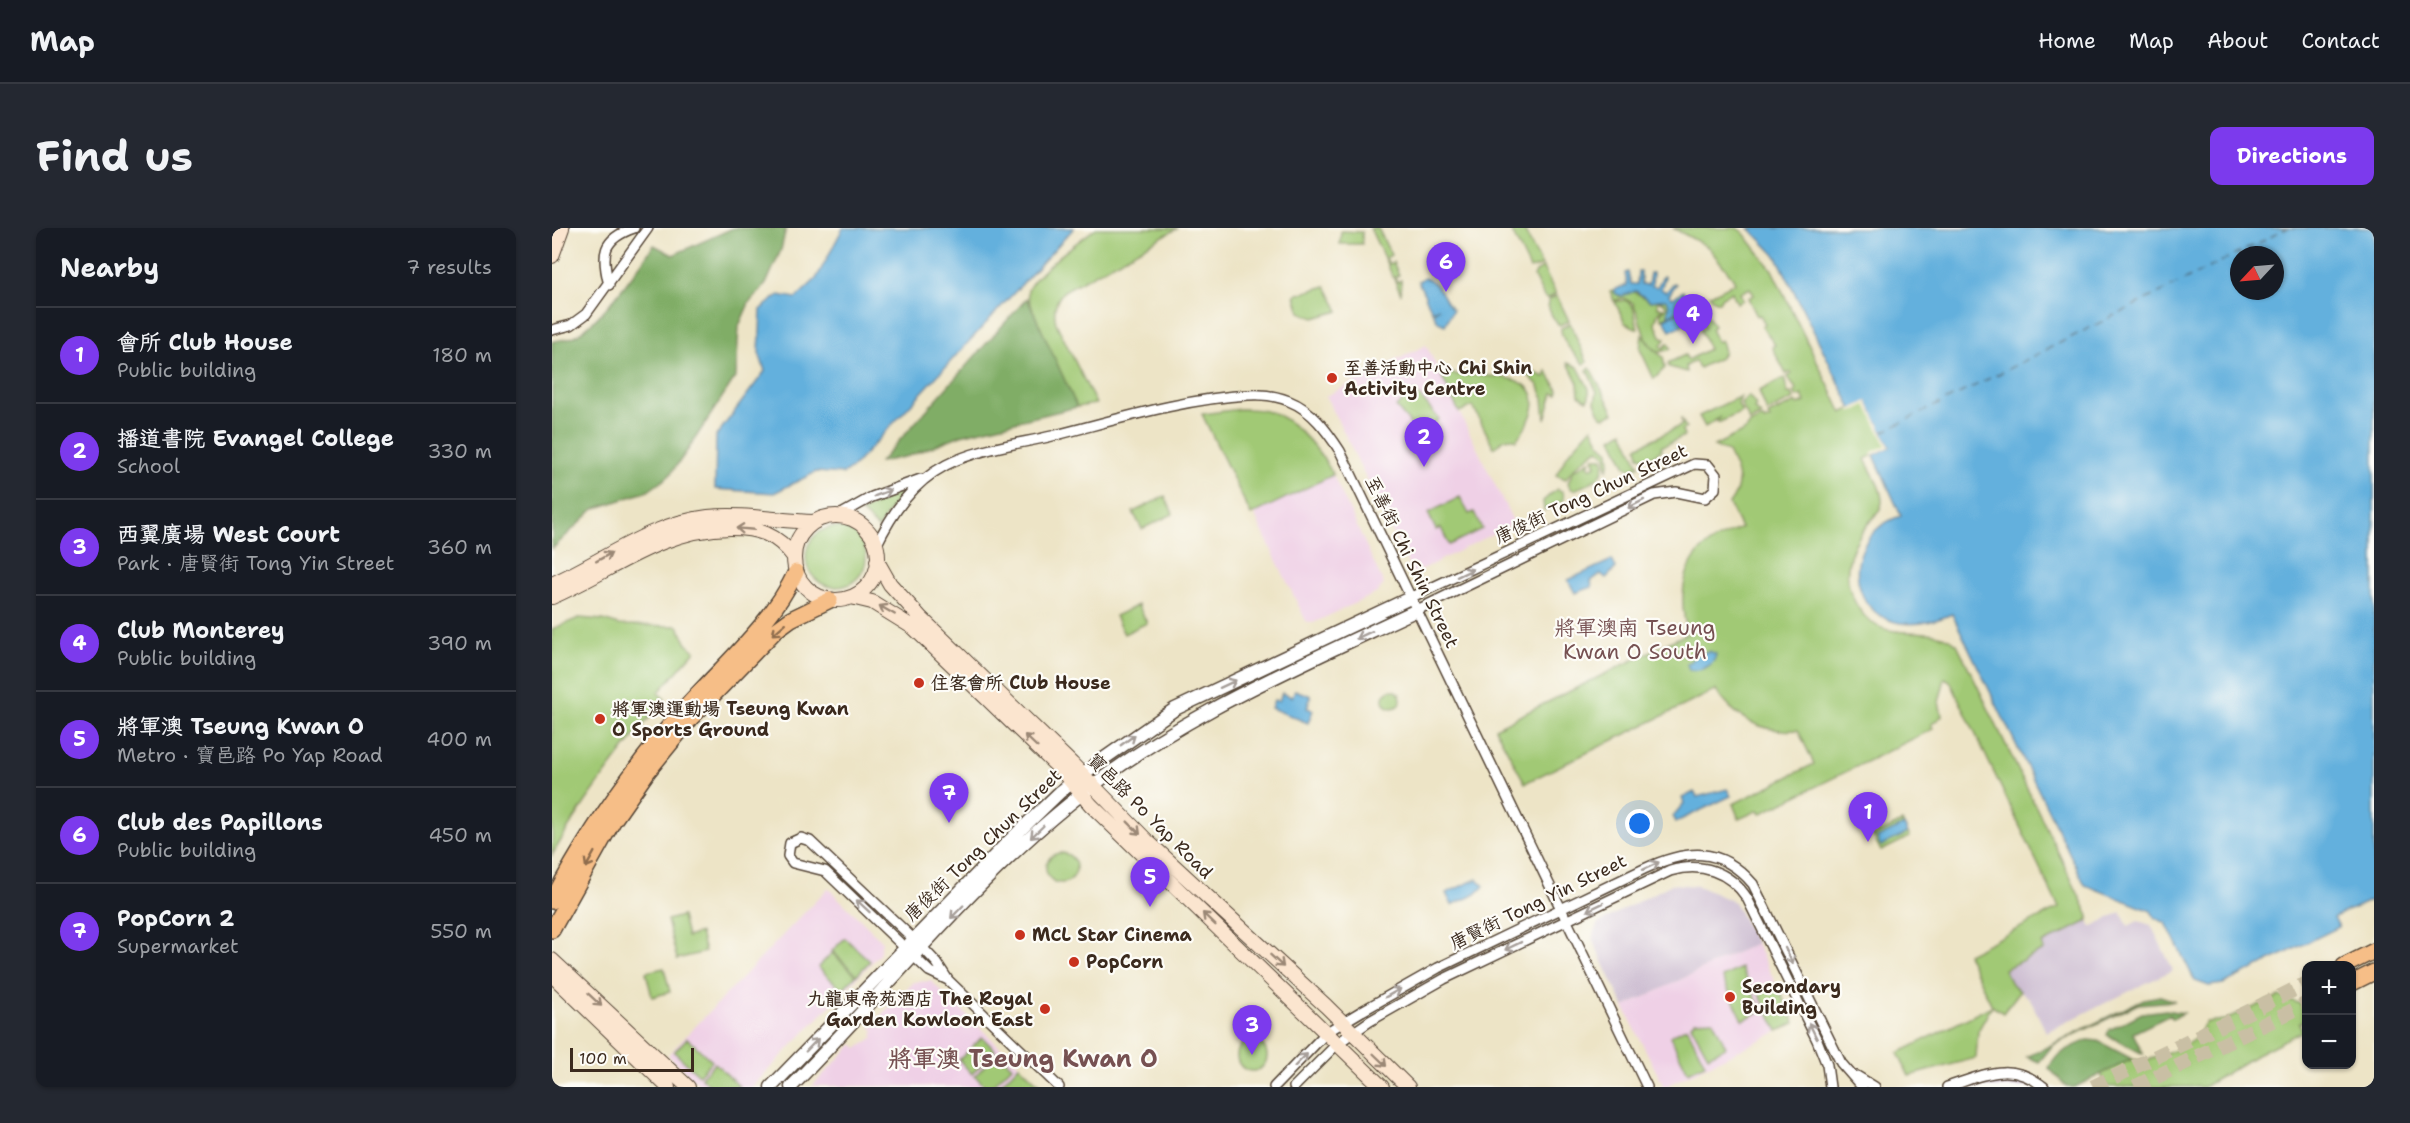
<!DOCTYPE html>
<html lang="en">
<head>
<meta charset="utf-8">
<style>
	body { margin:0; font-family:"Shantell Sans","LXGW WenKai TC",sans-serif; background:#242831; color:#f1f3f6 }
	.controls { position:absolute; right:18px; bottom:18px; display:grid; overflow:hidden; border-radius:12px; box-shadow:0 2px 4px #0004 }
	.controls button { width:54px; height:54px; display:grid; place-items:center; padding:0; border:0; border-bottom:2px solid #363941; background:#171b24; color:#f1f3f6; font:30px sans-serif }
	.compass { position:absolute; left:1678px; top:18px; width:54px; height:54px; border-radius:50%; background:#171b24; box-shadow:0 2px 4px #0004; rotate:244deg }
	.scale { position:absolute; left:18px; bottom:15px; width:124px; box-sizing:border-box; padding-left:6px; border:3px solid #3b2a1e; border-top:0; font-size:16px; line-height:21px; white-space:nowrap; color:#3b2a1e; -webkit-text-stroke:4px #fdfcf7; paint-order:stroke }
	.you { position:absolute; left:1088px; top:596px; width:21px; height:21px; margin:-15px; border:4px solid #fff; border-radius:50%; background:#1a73e8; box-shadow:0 0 0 9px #1a73e833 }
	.badge { display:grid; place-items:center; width:39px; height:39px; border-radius:50%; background:#7c3aed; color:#fff; font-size:20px; font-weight:700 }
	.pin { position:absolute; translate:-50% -50px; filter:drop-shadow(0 2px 3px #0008) }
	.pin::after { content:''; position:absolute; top:32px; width:21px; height:18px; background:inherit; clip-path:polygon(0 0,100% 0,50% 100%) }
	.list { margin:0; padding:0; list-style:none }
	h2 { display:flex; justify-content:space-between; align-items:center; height:78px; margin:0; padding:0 24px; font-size:26px }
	h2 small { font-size:20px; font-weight:400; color:#9ea1a6 }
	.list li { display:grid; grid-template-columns:39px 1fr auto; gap:18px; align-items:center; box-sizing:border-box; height:96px; padding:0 24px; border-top:2px solid #363941 }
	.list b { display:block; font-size:22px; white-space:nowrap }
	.list p { margin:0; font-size:20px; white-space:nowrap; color:#9ea1a6 }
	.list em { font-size:20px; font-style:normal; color:#9ea1a6 }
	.map { position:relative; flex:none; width:1822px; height:859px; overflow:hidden; border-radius:12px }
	header { display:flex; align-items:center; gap:36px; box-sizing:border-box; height:84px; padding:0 30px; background:#171b24; border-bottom:2px solid #363941 }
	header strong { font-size:28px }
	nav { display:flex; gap:33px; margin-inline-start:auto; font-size:21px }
	.intro { display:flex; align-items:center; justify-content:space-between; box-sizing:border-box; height:144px; padding:0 36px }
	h1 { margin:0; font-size:42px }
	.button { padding:15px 27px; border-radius:12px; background:#7c3aed; color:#fff; font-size:21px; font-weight:700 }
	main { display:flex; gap:36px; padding:0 36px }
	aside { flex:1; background:#171b24; border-radius:12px; box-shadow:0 2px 4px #0004 }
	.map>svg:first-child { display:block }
	.built { fill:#efd0e6 }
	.industrial { fill:#cdbed2 }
	.green { fill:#a1c975; stroke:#6e7a4a; stroke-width:1.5 }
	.forest { fill:#80ad66; stroke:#5e6c42; stroke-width:1.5 }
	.water { fill:#63b0dd; stroke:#4f6d7e; stroke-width:1.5; fill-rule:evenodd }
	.pier { fill:#ede4c6 }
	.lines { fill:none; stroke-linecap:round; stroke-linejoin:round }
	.ferry { stroke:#495961; stroke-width:1.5; stroke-dasharray:8 6; stroke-linecap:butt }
	.primary-tunnel { stroke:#c9bfa4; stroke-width:15; stroke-dasharray:15 8; stroke-linecap:butt }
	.minor-casing { stroke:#564637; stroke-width:12 }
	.tertiary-casing { stroke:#564637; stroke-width:15 }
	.secondary-casing { stroke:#564637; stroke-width:16 }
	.primary-casing { stroke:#564637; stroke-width:18 }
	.minor { stroke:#fff; stroke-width:9 }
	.tertiary { stroke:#fff; stroke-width:12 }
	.secondary { stroke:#fbe5cf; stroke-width:14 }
	.primary { stroke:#f6be87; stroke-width:15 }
	.oneway { stroke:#a79f9a }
	.oneway2 { stroke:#9b8876 }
	.oneway3 { stroke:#8f6d4d }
	.poi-dot { fill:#c8321e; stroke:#fdfcf7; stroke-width:2 }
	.labels { text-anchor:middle; stroke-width:4.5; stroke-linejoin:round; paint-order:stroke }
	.poi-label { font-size:18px; font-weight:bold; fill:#3b2a1e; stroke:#fdfcf7; text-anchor:start }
	.street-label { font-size:18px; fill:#3b2a1e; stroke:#fdfcf7 }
	.quarter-label { font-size:21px; fill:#765152; stroke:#fdfcf7 }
	.district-label { font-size:24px; font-weight:bold; fill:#765152; stroke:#fdfcf7 }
</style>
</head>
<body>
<header>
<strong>Map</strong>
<nav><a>Home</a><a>Map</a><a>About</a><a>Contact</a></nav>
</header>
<div class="intro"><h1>Find us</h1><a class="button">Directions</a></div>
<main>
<aside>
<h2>Nearby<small>7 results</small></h2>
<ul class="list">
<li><span class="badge">1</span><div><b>會所 Club House</b><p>Public building</p></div><em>180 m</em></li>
<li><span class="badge">2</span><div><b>播道書院 Evangel College</b><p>School</p></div><em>330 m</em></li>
<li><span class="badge">3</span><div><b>西翼廣場 West Court</b><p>Park · 唐賢街 Tong Yin Street</p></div><em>360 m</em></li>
<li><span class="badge">4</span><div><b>Club Monterey</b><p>Public building</p></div><em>390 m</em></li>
<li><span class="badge">5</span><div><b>將軍澳 Tseung Kwan O</b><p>Metro · 寶邑路 Po Yap Road</p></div><em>400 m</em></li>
<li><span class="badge">6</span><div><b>Club des Papillons</b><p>Public building</p></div><em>450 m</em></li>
<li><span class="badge">7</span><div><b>PopCorn 2</b><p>Supermarket</p></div><em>550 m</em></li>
</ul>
</aside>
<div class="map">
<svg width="1822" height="859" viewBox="0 0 1822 859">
	<rect width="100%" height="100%" fill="#fdfcf7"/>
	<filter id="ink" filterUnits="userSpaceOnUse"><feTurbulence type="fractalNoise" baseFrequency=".0167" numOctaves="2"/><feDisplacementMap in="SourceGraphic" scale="12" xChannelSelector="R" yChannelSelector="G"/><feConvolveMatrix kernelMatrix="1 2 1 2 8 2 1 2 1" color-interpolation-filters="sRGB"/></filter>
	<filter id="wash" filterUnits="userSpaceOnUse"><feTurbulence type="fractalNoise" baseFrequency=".008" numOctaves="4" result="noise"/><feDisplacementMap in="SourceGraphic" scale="24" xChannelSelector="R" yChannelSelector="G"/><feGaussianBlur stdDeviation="1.35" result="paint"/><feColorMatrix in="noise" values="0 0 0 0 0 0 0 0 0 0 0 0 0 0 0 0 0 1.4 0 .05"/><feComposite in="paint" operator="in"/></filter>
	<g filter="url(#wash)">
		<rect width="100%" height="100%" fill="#ede4c6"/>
		<path class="built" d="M874,117L962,295L861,346L774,168Z
			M781,247L832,356L825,365L761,395L754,393L702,286Z
			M276,660L330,713L327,727L200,859H150L116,827Z
			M1204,715L1243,795L1112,859L1072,779Z
			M379,753L467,837L446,859L260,858L301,816L306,820L322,809L320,806L323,803L318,799L362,754Z"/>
		<path class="industrial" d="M1120,656L1146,658L1182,674L1204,715L1072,779L1040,710L1046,695Z
			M1569,684L1576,698L1586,693L1599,697L1621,742L1494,804L1478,771L1458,754L1452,742L1492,722L1489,716L1536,693L1539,699Z
			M1442,847L1470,851L1482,859H1401Z"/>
		<path class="green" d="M544,0H626L512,63C503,73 501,82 504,95L544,176L525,179C518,163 472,72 476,62C482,45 528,12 544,0Z
			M818,0H826L839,27L834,30L837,36L841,34L847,47L843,49L845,54L849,52V66Z
			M958,0H971L990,38L978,41Z
			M1121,0H1185L1190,3L1220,42L1290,185L1315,173L1338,219L1313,231C1319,244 1330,259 1330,274C1329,285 1321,289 1315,297C1299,318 1289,344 1301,370C1327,426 1372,389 1405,416L1537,688L1536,693L1490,716L1492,722L1452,741L1458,754L1468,763L1451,785L1440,778L1426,803L1424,830L1357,848L1346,825L1440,778L1415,726L1507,680L1398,453L1393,450L1387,474L1390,488L1379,497L1381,501L1208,586L1207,582L1187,591L1181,576L1262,536L1246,502C1211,505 1183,491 1164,462L973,555L943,500L1136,405C1127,377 1128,337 1155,317C1164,310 1178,305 1189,300L1177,276C1192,257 1186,244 1176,224L1162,218L1194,202L1199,195L1211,190L1212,193L1218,191L1216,187L1244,174L1246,177L1253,174L1250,167L1245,169L1242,164L1245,162L1235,149L1240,146L1239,144L1234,146L1220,119L1223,117L1210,98L1213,96L1208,87L1205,88L1196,70L1202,67L1198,60L1188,65L1191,72L1185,75L1180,64L1170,69L1167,74L1160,71L1158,67L1183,55L1181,50L1156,19Z
			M789,3L810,4V16H788Z
			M991,40L1004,66L995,71L992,69L982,49L984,44Z
			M774,58L787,83L762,90L748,84L743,67Z
			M1061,62L1067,68L1081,63L1098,73L1114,71L1117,77L1116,88L1110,91L1108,86L1115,79L1111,74L1105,73L1106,79L1112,80L1106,85L1103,95L1110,110L1113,111L1109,118L1112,120L1116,115L1119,121L1108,124C1089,116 1090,91 1081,75L1071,70L1062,73L1058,63Z
			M1005,68L1017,93L1008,97C1002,95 995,79 996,72Z
			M1152,70L1151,80L1162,98L1159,101L1165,114L1169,112L1172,124L1168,130L1147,140L1143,133L1134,138L1135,144L1117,139L1116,135L1133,127L1136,132L1157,121L1148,101L1153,100L1151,95L1153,91L1145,74Z
			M1073,72L1081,78L1086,101L1073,95L1063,74Z
			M1018,95L1035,134L1032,136C1024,127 1009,115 1009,100Z
			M1090,107L1101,121L1111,129L1113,140L1102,151L1088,121Z
			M1016,135L1026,139L1037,161V169L1035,172L1027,167L1026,155Z
			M968,139L993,149L995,143L1006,162L1005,166L1001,165L993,191L991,170L987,158Z
			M1038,140L1062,185L1053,189L1049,188L1043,174L1045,164L1035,142Z
			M895,145C917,151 980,139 982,174C982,187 972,203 964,212C953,206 947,216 942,220L921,178L907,184L889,147Z
			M1232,150L1236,166L1239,165L1242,171L1215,184L1207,163Z
			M863,163L887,191L868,207L844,179Z
			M1189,168L1186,176L1190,184L1166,195L1165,193L1169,189L1153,199L1147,188Z
			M1197,168L1204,177L1202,181L1209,187L1198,193L1189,176Z
			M688,181C700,181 713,181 724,186C747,197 770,225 781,247L699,287L650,186Z
			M1129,190L1134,200L1130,202L1132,208L1109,219L1110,222L1097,230L1087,228L1085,219L1130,197Z
			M1040,199L1048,215L1057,223L1058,234L1055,242L1054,228L1046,221C1035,229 1021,239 1014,251L1004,247L1016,226Z
			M1071,203L1087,238L1078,241L1074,239L1060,210Z
			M1041,230H1051C1056,250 1038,255 1022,262L1018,260L1016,255L1021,243L1039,232L1036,237L1038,240L1044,237Z
			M355,260L356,261L341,277L326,300L309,284Z
			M1005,261L1011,264L1012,272L992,282L991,273Z
			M613,268L621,286L590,301L581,284Z
			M908,269L917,286L922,284L930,301L897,317L889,300L884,302L876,285Z
			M254 329a30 30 0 1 1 60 0a30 30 0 1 1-60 0Z
			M586,377L595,395L572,406L563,388Z
			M27,390L51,392L67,397L126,398L135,416L143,423L106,465L113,471C71,520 32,572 0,627V401Z
			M831 471a9 9 0 1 1 18 0a9 9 0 1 1-18 0Z
			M1350,594L1358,609L1329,623L1321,608Z
			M494 640a15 15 0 1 1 30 0a15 15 0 1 1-30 0Z
			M130,688L135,709L148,705L153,724L125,731L115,692Z
			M293,710L318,733L305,747L280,723Z
			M280,725L304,747L290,762L266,739Z
			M112,740L118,764L100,769L94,744Z
			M1189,740L1210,783L1191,792L1170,749Z
			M1224,756L1243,795L1226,803L1206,764Z
			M1727,768L1754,778V791L1747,795L1751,803L1709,824L1652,859H1555L1549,846L1580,831C1596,837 1630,820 1644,810C1649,806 1649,799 1654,794L1673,792Z
			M1161,792L1174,819L1156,828L1139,797L1143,793Z
			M1135,799L1153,836L1136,844L1118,808Z
			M430,809L443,822L420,846L407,832Z
			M135,810L160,833L147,847L122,824Z
			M685 828a15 15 0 1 1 30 0a15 15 0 1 1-30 0Z
			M445,824L460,838L439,859H434L423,848Z
			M163,835L187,858L186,859H159L149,849Z
			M467,837L490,859H446Z"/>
		<path class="forest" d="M181,0H234L229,22L214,56L197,75L187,98L184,148L135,223L117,248L96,263L42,281L0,321V114C7,112 17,111 23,108C49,92 85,42 102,17L121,27Z
			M475,70L525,179L409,207L357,228L328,234Z
			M1608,768L1623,773L1586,776L1501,817L1487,834L1475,829L1592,771Z
			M1614,782L1631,785L1621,791L1618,787L1581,805L1591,826L1555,807L1557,802L1590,785Z
			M1536,812L1546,813L1580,831L1523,859H1515L1497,840C1503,825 1522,818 1536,812Z"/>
		<path class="water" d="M291,0H522L301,239L291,246L264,244L222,265L163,261L164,208L213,143L207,125L209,81L227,67L244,70L264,51Z
			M1197,0H1822V671L1782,689L1787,699L1671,756L1657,758L1643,753L1614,695L1603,690L1599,683L1533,657L1400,386C1298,430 1275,311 1349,288L1322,227L1338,219L1315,174L1300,181L1225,29ZM1687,27H1723V63H1687Z
			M1086,43H1089V56L1096,57L1098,45H1101L1100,58L1105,59L1111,48L1113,49L1109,61L1114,64L1122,55L1124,56L1117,67L1121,70L1131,63L1133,65L1124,73L1127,82L1116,88L1117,77L1114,71L1098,73L1084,63L1070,68L1064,66L1061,62L1075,57L1073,45L1076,44L1079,56H1085Z
			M872,50C887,52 892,73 901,82L893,97L886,94L881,85L887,80L880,83L866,53Z
			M1145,76L1151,87L1118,103L1112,91Z
			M1060,332L1064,340L1054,350L1049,346L1039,353L1040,359L1023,365L1016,352Z
			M1157,423L1164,426C1163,438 1148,444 1137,442L1135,436L1147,426Z
			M743,462L759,468L755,480L761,482L756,495L719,480L722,472L727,473L730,465L740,469Z
			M1175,561L1179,568L1124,594L1121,588L1132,575L1130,570L1142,564L1145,569Z
			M1352,597L1356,605L1329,618L1325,610Z
			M925,651L932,658L924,666L900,677L894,665Z"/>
		<path class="pier" d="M1315,173L1338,219L1319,228L1320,224L1334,217L1314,177L1300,184L1297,182Z"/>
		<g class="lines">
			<path class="ferry" d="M1331,204L1736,0"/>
		</g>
	</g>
	<g filter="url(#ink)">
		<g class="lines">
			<path class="primary-tunnel" d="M1541,859L1754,756
				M1583,859L1754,776"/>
			<g class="minor-casing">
				<path id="minor" d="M57,57C49,26 50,11 82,0
					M0,102L19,97L34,86L96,0
					M286,288L320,269L369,251
					M324,318C340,285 360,255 394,237C425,221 466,216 500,208C564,192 630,171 696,167C709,166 725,168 737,173C760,182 775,203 788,223L1095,859
					M860,369L1142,236L1156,237L1164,247L1163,261L1153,270L1124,264L1102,267L865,382
					M396,752L377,743L273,643L241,635L236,628L238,615L249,610L258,613L370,719L385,735L396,752L507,859
					M1305,848L1323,859
					M722,859L775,804L810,783L886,740L1092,641C1134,622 1168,617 1201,656L1289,835L1310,859
					M742,859L786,815L818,793L892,751L1118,643C1149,634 1177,643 1195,670L1265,812L1275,837L1278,859
					M1395,859C1432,847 1458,832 1492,859"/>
			</g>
			<g class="tertiary-casing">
				<path id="tertiary" d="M219,859L456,614L508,564L547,534L623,481L860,369
					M239,859C331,766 414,660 516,577C620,491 744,439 865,382"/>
			</g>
			<g class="secondary-casing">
				<path id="secondary" d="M0,28L10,0
					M242 330a42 42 0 1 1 84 0a42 42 0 1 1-84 0Z
					M325,333L338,356L368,389L520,536L596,614L774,778L856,859
					M0,356C52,333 97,296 156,289C191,285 226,293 262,294
					M0,369C60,343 109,301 178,300C206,300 225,306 242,329
					M299,369L320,374L362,400L511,544L539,577L830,859
					M0,732L136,859
					M0,747L116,859"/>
			</g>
			<g class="primary-casing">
				<path id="primary" d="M0,673C36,604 81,540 132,481C170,438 220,396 244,344
					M0,702L61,593L96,543L139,490L224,402L239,391L278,372
					M1792,738L1822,723
					M1800,755L1822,744"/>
			</g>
			<use href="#minor" class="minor"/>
			<use href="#tertiary" class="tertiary"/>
			<use href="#secondary" class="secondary"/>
			<use href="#primary" class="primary"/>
		</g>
		<defs><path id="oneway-shaft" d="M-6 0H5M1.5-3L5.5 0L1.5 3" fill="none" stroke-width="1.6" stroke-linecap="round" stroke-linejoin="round" transform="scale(1.5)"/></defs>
		<g class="oneway">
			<use href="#oneway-shaft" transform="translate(331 265) rotate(-21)"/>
			<use href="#oneway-shaft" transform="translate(1084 276) rotate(153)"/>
			<use href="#oneway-shaft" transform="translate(913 345) rotate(-25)"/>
			<use href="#oneway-shaft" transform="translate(812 407) rotate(155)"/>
			<use href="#oneway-shaft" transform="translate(676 456) rotate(-25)"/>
			<use href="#oneway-shaft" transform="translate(576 512) rotate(-36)"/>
			<use href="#oneway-shaft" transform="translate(485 604) rotate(136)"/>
			<use href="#oneway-shaft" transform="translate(1099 638) rotate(-25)"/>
			<use href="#oneway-shaft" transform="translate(311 678) rotate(-137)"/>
			<use href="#oneway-shaft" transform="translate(1043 679) rotate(154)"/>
			<use href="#oneway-shaft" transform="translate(405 684) rotate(134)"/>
			<use href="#oneway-shaft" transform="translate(961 718) rotate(154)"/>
			<use href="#oneway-shaft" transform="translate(1237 728) rotate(64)"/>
			<use href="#oneway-shaft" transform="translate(841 765) rotate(-29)"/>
			<use href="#oneway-shaft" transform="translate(1261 803) rotate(-116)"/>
			<use href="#oneway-shaft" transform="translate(260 817) rotate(-46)"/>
			<use href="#oneway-shaft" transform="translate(749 832) rotate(-45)"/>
		</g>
		<g class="oneway2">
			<use href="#oneway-shaft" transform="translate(193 301) rotate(-175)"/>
			<use href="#oneway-shaft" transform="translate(52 329) rotate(-29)"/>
			<use href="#oneway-shaft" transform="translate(335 382) rotate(-150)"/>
			<use href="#oneway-shaft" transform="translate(479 513) rotate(-136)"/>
			<use href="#oneway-shaft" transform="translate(582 600) rotate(45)"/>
			<use href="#oneway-shaft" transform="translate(657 691) rotate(-136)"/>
			<use href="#oneway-shaft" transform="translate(725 733) rotate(43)"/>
			<use href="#oneway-shaft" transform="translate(43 772) rotate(43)"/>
			<use href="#oneway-shaft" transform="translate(828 832) rotate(44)"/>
		</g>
		<g class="oneway3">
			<use href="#oneway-shaft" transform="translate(227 401) rotate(139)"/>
			<use href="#oneway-shaft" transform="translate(38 632) rotate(119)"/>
		</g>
	</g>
	<g class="poi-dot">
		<circle cx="780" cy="150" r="6"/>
		<circle cx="367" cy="455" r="6"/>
		<circle cx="48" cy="491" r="6"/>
		<circle cx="468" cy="707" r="6"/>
		<circle cx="522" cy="734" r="6"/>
		<circle cx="1178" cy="769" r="6"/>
		<circle cx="493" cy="781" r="6"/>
	</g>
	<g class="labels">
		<g class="poi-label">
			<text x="792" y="146">至善活動中心 Chi Shin<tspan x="792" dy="21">Activity Centre</tspan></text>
			<text x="379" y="461">住客會所 Club House</text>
			<text x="60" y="487">將軍澳運動場 Tseung Kwan<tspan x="60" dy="21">O Sports Ground</tspan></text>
			<text x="480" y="713">MCL Star Cinema</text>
			<text x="534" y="740">PopCorn</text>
			<text x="1190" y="765">Secondary<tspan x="1190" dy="21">Building</tspan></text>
			<text x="481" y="777" text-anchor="end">九龍東帝苑酒店 The Royal<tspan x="481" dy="21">Garden Kowloon East</tspan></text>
		</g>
		<g class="street-label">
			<text transform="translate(1039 266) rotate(-25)" y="6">唐俊街 Tong Chun Street</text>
			<text transform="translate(860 334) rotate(64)" y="6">至善街 Chi Shin Street</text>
			<text transform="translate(598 588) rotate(45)" y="6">寶邑路 Po Yap Road</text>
			<text transform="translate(431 617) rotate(-44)" y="6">唐俊街 Tong Chun Street</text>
			<text transform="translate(986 674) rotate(-26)" y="6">唐賢街 Tong Yin Street</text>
		</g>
		<g class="quarter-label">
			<text x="1083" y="407">將軍澳南 Tseung<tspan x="1083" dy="24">Kwan O South</tspan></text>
		</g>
		<g class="district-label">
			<text x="471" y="839">將軍澳 Tseung Kwan O</text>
		</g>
	</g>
</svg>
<div class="controls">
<button>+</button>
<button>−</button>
</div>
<svg class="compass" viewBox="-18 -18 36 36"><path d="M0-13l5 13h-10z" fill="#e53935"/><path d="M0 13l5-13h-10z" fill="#9ea1a6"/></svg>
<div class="scale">100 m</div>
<div class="you"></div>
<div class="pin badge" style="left:1316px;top:614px">1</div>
<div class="pin badge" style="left:872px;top:239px">2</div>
<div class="pin badge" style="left:700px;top:827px">3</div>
<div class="pin badge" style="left:1141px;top:116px">4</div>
<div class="pin badge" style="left:598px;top:679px">5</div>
<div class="pin badge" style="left:894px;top:64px">6</div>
<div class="pin badge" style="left:397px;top:595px">7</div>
</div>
</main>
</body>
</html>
